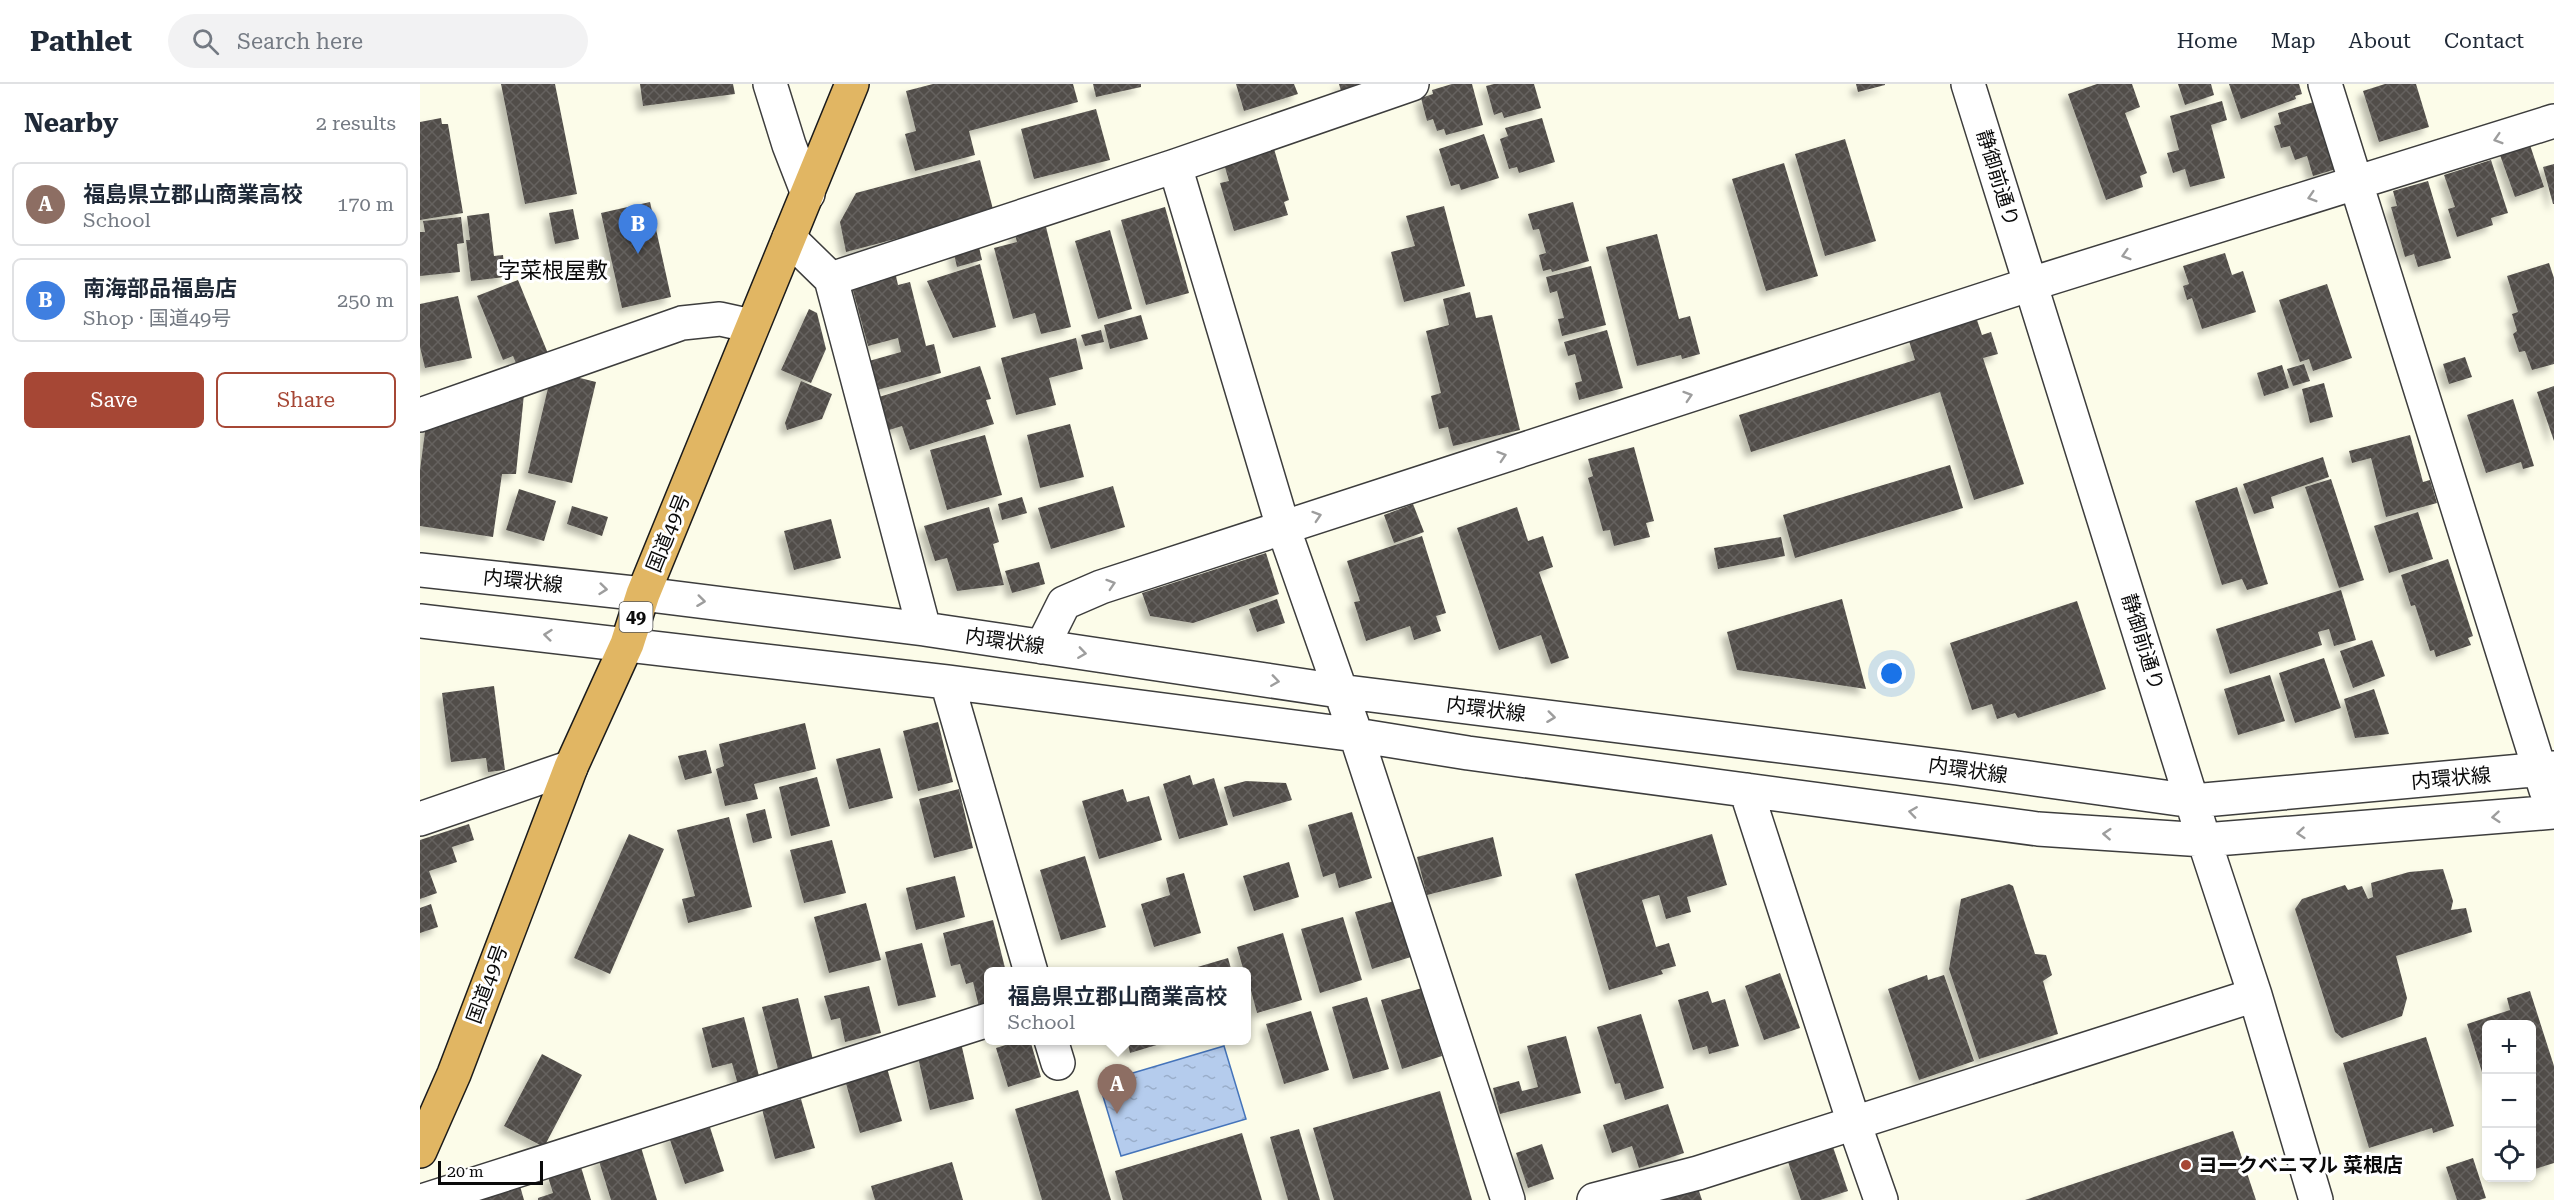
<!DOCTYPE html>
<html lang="en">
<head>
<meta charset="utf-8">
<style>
	body { margin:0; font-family:"Roboto Serif","Noto Sans JP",serif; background:#f2f2f3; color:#1f2937 }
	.controls { position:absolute; right:18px; bottom:18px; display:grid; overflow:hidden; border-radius:9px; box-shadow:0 3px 9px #0003 }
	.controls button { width:54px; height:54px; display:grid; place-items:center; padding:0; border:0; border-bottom:2px solid #e0e1e3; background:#fff; color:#1f2937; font:30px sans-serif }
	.scale { position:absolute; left:18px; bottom:15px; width:105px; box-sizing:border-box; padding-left:6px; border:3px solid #0a0a0a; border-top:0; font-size:16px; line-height:21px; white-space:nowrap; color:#0a0a0a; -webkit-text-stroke:4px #fff; paint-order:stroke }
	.you { position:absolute; left:1472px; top:590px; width:21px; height:21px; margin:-15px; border:4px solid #fff; border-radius:50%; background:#1a73e8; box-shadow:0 0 0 9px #1a73e833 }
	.badge { display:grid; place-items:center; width:39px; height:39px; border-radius:50%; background:#a64735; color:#fff; font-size:20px; font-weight:700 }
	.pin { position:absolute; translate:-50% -50px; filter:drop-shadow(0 2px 3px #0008) }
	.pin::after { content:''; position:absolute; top:32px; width:21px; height:18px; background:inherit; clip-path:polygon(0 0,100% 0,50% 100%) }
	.popup { position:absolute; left:564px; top:883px; width:267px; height:78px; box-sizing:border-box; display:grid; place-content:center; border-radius:9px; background:#fff; filter:drop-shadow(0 2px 4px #0005); font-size:20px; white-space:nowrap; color:#747a83 }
	.popup b { font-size:22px; color:#1f2937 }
	.popup::after { content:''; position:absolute; left:50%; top:100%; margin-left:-12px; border:12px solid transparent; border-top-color:#fff }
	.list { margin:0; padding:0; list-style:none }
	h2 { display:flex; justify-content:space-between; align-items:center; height:78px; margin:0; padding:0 24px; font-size:26px }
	h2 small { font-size:20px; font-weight:400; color:#747a83 }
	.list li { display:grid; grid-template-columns:39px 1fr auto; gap:18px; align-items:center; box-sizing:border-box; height:84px; margin:0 12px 12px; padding:0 12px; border:2px solid #e0e1e3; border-radius:9px }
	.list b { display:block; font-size:22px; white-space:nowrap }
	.list p { margin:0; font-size:20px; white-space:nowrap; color:#747a83 }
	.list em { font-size:20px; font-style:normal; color:#747a83 }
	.actions { display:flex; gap:12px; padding:18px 24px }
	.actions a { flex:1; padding:14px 0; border:2px solid #a64735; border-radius:9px; text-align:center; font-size:21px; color:#a64735 }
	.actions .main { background:#a64735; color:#fff }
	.icon { flex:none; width:33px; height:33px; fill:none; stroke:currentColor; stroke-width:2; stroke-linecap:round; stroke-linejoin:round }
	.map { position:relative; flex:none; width:2134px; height:1116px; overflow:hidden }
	header { display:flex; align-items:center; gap:36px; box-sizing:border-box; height:84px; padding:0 30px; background:#fff; border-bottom:2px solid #e0e1e3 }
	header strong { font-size:28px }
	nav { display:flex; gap:33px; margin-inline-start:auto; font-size:21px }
	.search { width:420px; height:54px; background:#f2f2f3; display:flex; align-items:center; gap:15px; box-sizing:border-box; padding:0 21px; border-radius:33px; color:#747a83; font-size:22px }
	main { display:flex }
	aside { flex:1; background:#fff }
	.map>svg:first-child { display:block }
	.water { fill:url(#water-ripples); stroke:#4574ba; stroke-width:1.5 }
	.building { fill:url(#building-cross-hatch); filter:url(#shadow) }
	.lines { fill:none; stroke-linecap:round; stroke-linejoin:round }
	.minor-casing { stroke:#3d3d3d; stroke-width:36 }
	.highway-casing { stroke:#1b1b1b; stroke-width:36 }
	.minor { stroke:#fff; stroke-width:33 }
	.highway { stroke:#e1b663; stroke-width:33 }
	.oneway { stroke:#9d9d9d }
	.poi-dot { fill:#a64735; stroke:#fff; stroke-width:2 }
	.labels { text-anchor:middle; stroke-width:6; stroke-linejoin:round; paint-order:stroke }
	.shield { fill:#fff; stroke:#545454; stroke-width:1.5 }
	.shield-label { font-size:18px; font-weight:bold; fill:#0a0a0a }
	.street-label { font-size:20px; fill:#0a0a0a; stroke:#fff }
	.poi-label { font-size:20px; font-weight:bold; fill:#0a0a0a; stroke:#fff; text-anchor:start }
	.quarter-label { font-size:22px; fill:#0a0a0a; stroke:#fff }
</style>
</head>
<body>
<header>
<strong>Pathlet</strong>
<div class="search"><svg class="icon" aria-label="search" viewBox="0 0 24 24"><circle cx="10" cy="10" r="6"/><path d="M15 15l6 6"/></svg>Search here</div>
<nav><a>Home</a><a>Map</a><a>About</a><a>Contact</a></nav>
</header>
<main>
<aside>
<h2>Nearby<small>2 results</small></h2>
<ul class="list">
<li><span class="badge" style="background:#8d6e63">A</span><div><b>福島県立郡山商業高校</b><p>School</p></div><em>170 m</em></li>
<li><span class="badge" style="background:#3f7fe0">B</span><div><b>南海部品福島店</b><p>Shop · 国道49号</p></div><em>250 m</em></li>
</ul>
<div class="actions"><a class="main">Save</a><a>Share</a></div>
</aside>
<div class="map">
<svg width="2134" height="1116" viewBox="0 0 2134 1116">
	<defs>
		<pattern id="water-ripples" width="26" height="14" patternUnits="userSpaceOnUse" patternTransform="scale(1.5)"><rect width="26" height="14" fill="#b5cced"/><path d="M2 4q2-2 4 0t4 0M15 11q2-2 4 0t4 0" fill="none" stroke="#9aaeca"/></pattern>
		<pattern id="building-cross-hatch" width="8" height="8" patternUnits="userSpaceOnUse" patternTransform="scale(1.5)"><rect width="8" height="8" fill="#514d48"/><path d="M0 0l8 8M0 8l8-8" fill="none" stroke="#65625e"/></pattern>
		<filter id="shadow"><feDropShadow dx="-5.5" dy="5.5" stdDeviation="3" flood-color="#0004"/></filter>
	</defs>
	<rect width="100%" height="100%" fill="#fcfce9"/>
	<path class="water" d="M804,962L826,1035L701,1072L679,999Z"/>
	<path class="building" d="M81,0H135L157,110L105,120Z
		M220,0H313L315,10L223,22Z
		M513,0H653L658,18L549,47L555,71L495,87L485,50L496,47L486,7Z
		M673,0H721V3L676,13Z
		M816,0H874L878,10L824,27Z
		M919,0H941L921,7Z
		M1032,0H1052L1063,41L1026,51L1024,45L1017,47L1013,35L1007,37L1001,14L1013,10L1012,6Z
		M1074,0H1114L1121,24L1084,34L1082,28L1074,31L1066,2Z
		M1436,0H1465V1L1438,8Z
		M1677,0H1712L1720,23L1705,29L1727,89L1720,92L1723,103L1686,116L1648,10Z
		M1758,0H1791L1794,11L1765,21Z
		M1809,0H1879L1882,10L1875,12L1876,15L1821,35Z
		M1965,0H1996L2009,43L1959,58L1943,7Z
		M1802,17L1807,36L1791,41L1805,94L1770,103L1765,85L1753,89L1747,69L1759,66L1750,32Z
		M1894,18L1923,83L1893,92L1887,72L1875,76L1870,62L1861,64L1854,42L1861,40L1858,29Z
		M676,25L690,76L614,95L601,45Z
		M21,34L22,40H28L43,129L0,136V38Z
		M1122,34L1135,78L1099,89L1097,83L1089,85L1080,55L1088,52L1085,44Z
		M1064,50L1079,94L1041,106L1039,100L1031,102L1019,65Z
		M1425,55L1456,157L1405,172L1375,70Z
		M852,58L869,116L864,118L868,131L814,147L800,99L809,97L802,73Z
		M2110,61L2124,103L2095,113L2080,71Z
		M560,76L574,129L426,168L420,138L436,109Z
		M2071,76L2088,129L2071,134L2073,141L2037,153L2028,125L2035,123L2024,91Z
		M1364,79L1398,192L1346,207L1312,95Z
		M2134,80V120H2133L2123,83Z
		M2008,97L2031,174L1998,183L1994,170L1985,173L1971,123L1977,122L1973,107Z
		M230,118L251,213L202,224L181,129Z
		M1153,118L1169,177L1132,188L1131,185L1123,187L1119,171L1126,169L1119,145L1113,146L1108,130Z
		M1024,122L1045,202L984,218L971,168L995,162L986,132Z
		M745,123L769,209L726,221L701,136Z
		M153,125L159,155L135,160L129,129Z
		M69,129L74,172L83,171L85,193L51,197L46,156H50L47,132Z
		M41,133L44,159L37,160L40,188L0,192V148H5L3,137Z
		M625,139L651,243L621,250L615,229L593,235L574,164L597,158L594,147Z
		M690,146L712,225L678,235L655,157Z
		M1237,150L1259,235L1270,232L1280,270L1262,275L1261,271L1217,282L1186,163Z
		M558,159L562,176L537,183L533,166Z
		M1805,169L1812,191L1823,187L1836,228L1782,245L1772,214L1767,216L1763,202L1769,200L1763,182Z
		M2129,179L2134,194V280L2112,286L2105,267L2099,268L2093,250L2097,247L2092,230L2098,228L2087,192Z
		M560,180L576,243L533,254L507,197Z
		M1171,182L1186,241L1142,252L1138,235L1144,234L1137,207L1130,209L1126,193Z
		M475,188L478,201L490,198L506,262L514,260L521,289L457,306L449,277L481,268L478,254L448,262L431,199Z
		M98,196L129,272L98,284L93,272L83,276L57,212Z
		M1907,200L1932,274L1893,287L1889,275L1880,278L1859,216Z
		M1050,208L1056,234L1072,231L1100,346L1033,362L1028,343L1019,345L1011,312L1021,309L1006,247L1029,241L1023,215Z
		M38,212L52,274L5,284L0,263V220Z
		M389,225L397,229L406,265L391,299L361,286Z
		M721,231L728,255L690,265L684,241Z
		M1557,236L1562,251L1571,248L1578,270L1563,274L1604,400L1554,416L1520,308L1331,368L1319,331L1495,276L1489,257Z
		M681,246L684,258L665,262L661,251Z
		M1187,246L1203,304L1159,316L1155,299L1162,297L1155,270L1148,272L1144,258Z
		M656,254L663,285L629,294L636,321L596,331L581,274Z
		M2045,273L2052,293L2029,300L2023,280Z
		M1884,280L1890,297L1873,302L1867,285Z
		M1862,281L1869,304L1844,312L1837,289Z
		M560,282L571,315L566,316L574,340L490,366L482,342L469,346L459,313Z
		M132,287L176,298L152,399L108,389Z
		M381,297L412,310L402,335L367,346L365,339Z
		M1904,299L1913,333L1890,339L1882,305Z
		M2134,302V357L2117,308Z
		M104,310L96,390H82L73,453L0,442V386L6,340Z
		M2093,315L2114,382L2103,385L2101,378L2066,389L2047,331Z
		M650,340L664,393L620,404L607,351Z
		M565,351L582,411L527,426L510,366Z
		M1990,351L2003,398L2010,396L2017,419L1966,433L1951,374L1932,379L1929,367Z
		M1214,363L1234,437L1226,439L1230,453L1194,462L1190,446L1183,447L1168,394L1173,392L1168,375Z
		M1903,373L1909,393L1851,413L1854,424L1834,430L1823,400Z
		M1530,381L1543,424L1375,474L1363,431Z
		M1911,395L1944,496L1919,504L1885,403Z
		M693,402L705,443L631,465L618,424Z
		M1817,403L1848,500L1827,506L1822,495L1802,501L1775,417Z
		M99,405L136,417L124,457L86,446Z
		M602,413L607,429L582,436L578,420Z
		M993,420L1004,448L974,459L964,431Z
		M152,422L188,433L182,452L147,440Z
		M569,423L579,458L573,460L584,501L537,507L527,474L515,477L504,442Z
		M1097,423L1108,457L1123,452L1133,483L1119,488L1149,574L1131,580L1121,551L1079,566L1037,444Z
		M1998,428L2013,475L1969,489L1954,442Z
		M411,435L421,474L374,486L364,447Z
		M1002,452L1026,529L1016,532L1021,547L994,556L990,542L946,557L934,518L940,517L927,477Z
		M1361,453L1365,472L1298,485L1294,464Z
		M846,469L859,510L773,539L730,532L722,509Z
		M2028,475L2053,552L2048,554L2051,561L2016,573L2014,566L2010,567L1995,521L1991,522L1981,491Z
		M619,478L625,500L592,509L585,487Z
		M1921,506L1936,556L1914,562L1909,545L1898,548L1902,561L1810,590L1796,545Z
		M857,515L865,539L837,548L829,525Z
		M1422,515L1446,605L1317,586L1307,548Z
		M1657,517L1686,605L1598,634L1595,629L1577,635L1572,620L1552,626L1530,559Z
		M1952,556L1965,592L1933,604L1920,567Z
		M1904,574L1921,624L1875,639L1859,589Z
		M1850,591L1865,637L1818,651L1804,605Z
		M74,602L85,686L68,688L66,674L31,678L22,609Z
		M1954,605L1969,650L1935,654L1924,615Z
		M518,638L533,698L498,707L483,647Z
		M385,639L396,685L334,700L338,715L305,722L296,685L304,682L299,660Z
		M460,664L473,714L429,725L416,675Z
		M286,666L292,689L265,696L258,672Z
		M770,691L773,701L794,694L808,741L759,755L743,700Z
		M397,693L410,742L371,752L359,703Z
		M826,697L866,699L872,716L813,733L804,703Z
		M539,705L553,764L514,774L499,715Z
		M703,705L707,718L729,712L742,756L679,775L662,717Z
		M345,725L352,754L333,759L326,730Z
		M932,728L952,794L919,804L915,789L903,793L888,741Z
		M309,733L332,823L268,839L262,815L275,812L257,746Z
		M49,740L54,756L32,763L37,778L9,787L17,809L0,815V756Z
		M209,750L244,765L190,890L154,874Z
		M1292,750L1307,801L1267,813L1271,828L1246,835L1239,811L1222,816L1236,863L1249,859L1256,882L1241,886L1243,890L1189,906L1155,790Z
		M1073,753L1082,792L1007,811L997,773Z
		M412,756L426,809L384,819L370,766Z
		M665,772L686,843L641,856L620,786Z
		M869,778L879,813L834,827L823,792Z
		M2023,785L2033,817L2031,826L2046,824L2052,848L1976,872L1987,914L1982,932L1922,954L1915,948L1875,825L1882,815L1925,801L1928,806L1942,802L1948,815L1953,813L1951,799L1989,788Z
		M764,789L781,849L734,863L721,820L750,811L746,794Z
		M535,792L545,833L496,846L486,804Z
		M1589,800L1593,802L1615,870L1626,871L1632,891L1623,897L1638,950L1559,975L1529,885L1541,815Z
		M974,817L991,873L952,885L935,828Z
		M446,819L461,876L409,889L394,833Z
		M11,820L18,843L0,849V824Z
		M923,833L942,896L900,909L881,845Z
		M573,836L586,888H568V921L559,923L553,898L546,900L540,880L531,882L523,849Z
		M863,849L882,916L837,929L826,888H824L817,863Z
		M502,859L516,913L478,922L465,868Z
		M808,874L812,888H764V887Z
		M1360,889L1380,944L1344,956L1325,902Z
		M1507,891L1508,896L1524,891L1554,977L1499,996L1468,905Z
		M449,902L461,949L425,958L420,934L411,936L404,912Z
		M1002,904L1022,972L982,985L961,916Z
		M1288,907L1292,919L1305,915L1319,962L1289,970L1287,962L1273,966L1258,916Z
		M2110,907L2134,982V1079L2112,1086V940H2066V1001L2047,940L2090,926L2087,914Z
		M947,913L969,985L933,995L912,923Z
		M378,914L393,976L358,985L342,923Z
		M891,927L909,986L864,1000L846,940Z
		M1221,930L1244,1004L1205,1016L1200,999L1195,1000L1177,943Z
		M324,933L340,996L318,1001L312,979L292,984L282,944Z
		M1146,952L1161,1009L1080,1030L1073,1004L1099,997L1102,1007L1118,1003L1107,962Z
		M2006,953L2034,1042L2013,1049L2012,1044L1949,1064L1923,979Z
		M602,956H610L621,993L588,1003L576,964Z
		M707,956H750V957L710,969Z
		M541,959L554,1015L510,1026L497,969Z
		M122,970L162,991L124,1063L84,1042Z
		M465,977L482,1037L440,1049L423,989Z
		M658,1006L691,1116H622L595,1025Z
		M1020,1007L1052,1116H914L893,1044Z
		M381,1015L395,1064L355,1075L342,1025Z
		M1248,1020L1264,1069L1219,1084L1212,1062L1192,1069L1183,1041Z
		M288,1037L304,1087L265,1100L248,1050Z
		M879,1045L900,1116H868L850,1053Z
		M1813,1047L1836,1116H1605Z
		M822,1049L842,1116H703L695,1087Z
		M220,1060L237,1116H191L178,1074Z
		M1122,1060L1134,1095L1108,1104L1096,1069Z
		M1413,1063L1428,1107L1400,1116H1381L1368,1078Z
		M2053,1074L2066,1114L2059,1116H2037L2026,1083Z
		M532,1078L543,1116H455L451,1102Z
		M161,1083L171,1116H118V1114L133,1109L128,1093Z
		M1277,1101L1282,1116H1238Z
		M100,1102L104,1116H55Z"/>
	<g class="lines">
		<g class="minor-casing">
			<path id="minor" d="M350,0L369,61L388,110
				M1548,0L1784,756L1835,911L1896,1116
				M1905,0L2126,706
				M755,82L863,443L936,651L1088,1116
				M369,154L411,195L504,545
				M411,195L755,82L992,0
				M0,331L262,239L300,235L332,242
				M0,486L223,510L504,545L919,607L1537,684L1773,717L2134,684
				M0,537L527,598L936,651L1048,669L1618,745L1784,756L2134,728
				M622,563L644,519L681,503L1611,200L2134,37
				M527,598L611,888
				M1326,706L1434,1039L1461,1116
				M0,735L151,683
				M631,956L638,979
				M5,1116L568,936
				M1174,1116L1278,1089L1835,911"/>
		</g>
		<g class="highway-casing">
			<path id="highway" d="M0,1067L34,990L151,683L207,560L223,510L432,0"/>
		</g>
		<use href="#minor" class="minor"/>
		<use href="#highway" class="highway"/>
	</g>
	<defs><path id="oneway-chevron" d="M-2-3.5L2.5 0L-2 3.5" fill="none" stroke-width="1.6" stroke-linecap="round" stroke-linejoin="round" transform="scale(1.5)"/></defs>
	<g class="oneway">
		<use href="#oneway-chevron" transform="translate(2078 55) rotate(163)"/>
		<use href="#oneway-chevron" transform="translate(1892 113) rotate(163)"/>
		<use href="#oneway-chevron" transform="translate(1706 171) rotate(163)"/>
		<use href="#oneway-chevron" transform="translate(1268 312) rotate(-18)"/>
		<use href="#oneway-chevron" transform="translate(1082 372) rotate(-18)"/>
		<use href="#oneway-chevron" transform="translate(897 432) rotate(-18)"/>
		<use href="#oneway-chevron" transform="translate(691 500) rotate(-18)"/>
		<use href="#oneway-chevron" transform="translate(183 505) rotate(6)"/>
		<use href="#oneway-chevron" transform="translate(281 517) rotate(7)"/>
		<use href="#oneway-chevron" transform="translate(128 551) rotate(-174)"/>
		<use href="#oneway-chevron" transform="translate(662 569) rotate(8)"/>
		<use href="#oneway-chevron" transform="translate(855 597) rotate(8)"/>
		<use href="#oneway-chevron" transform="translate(1131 633) rotate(7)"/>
		<use href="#oneway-chevron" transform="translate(1493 728) rotate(-172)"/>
		<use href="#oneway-chevron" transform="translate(2076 733) rotate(175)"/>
		<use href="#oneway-chevron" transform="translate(1881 749) rotate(175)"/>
		<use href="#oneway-chevron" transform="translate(1687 750) rotate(-176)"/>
	</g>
	<circle class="poi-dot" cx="1766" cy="1081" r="6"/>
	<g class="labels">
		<rect class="shield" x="199.5" y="518" width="33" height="30" rx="4.5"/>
		<g class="shield-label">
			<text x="216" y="539">49</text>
		</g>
		<g class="street-label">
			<text transform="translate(1578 94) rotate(73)" y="7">静御前通り</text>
			<text transform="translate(248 449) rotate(-68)" y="7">国道49号</text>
			<text transform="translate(103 497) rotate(6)" y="7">内環状線</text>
			<text transform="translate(585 557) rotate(8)" y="7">内環状線</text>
			<text transform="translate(1723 558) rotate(73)" y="7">静御前通り</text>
			<text transform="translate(1066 625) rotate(7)" y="7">内環状線</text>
			<text transform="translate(1548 686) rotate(8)" y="7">内環状線</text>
			<text transform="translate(2031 694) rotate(-5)" y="7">内環状線</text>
			<text transform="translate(67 900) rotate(-70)" y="7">国道49号</text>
		</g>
		<g class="poi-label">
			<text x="1778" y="1088">ヨークベニマル 菜根店</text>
		</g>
		<g class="quarter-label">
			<text x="133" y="194">字菜根屋敷</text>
		</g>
	</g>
</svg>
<div class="controls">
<button>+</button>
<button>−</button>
<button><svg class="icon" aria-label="locate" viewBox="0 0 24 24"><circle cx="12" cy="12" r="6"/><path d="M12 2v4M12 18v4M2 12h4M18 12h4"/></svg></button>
</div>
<div class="scale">20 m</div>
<div class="you"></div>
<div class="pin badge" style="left:697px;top:1030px;background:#8d6e63">A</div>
<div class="popup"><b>福島県立郡山商業高校</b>School</div>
<div class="pin badge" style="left:218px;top:170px;background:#3f7fe0">B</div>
</div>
</main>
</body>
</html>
